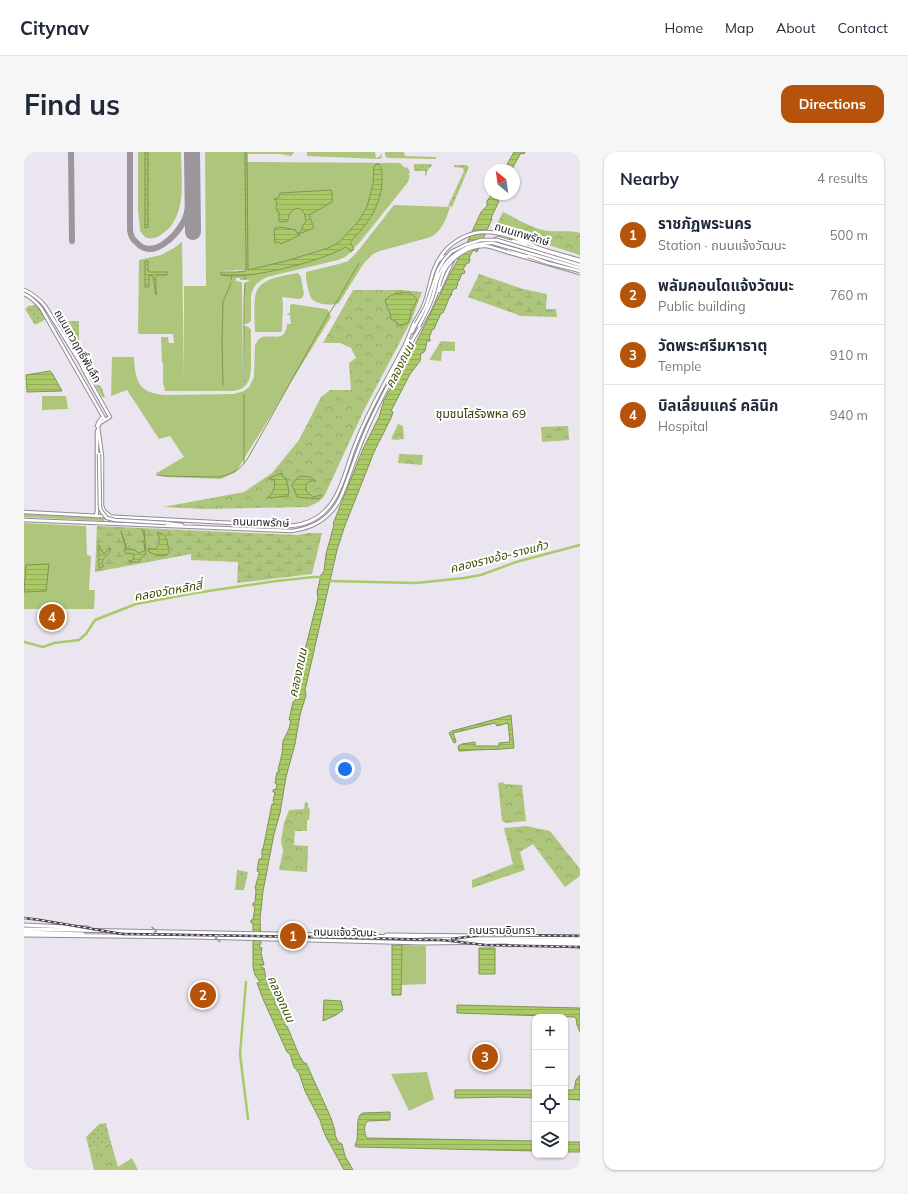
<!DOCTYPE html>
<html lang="en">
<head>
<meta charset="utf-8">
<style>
	body { margin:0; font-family:Mulish,"Noto Sans Thai",sans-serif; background:#f6f6f7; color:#1f2937 }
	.controls { position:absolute; right:12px; bottom:12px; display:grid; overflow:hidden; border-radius:8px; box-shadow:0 1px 3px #0004 }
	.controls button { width:36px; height:36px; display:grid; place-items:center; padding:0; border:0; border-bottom:1px solid #e0e1e3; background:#fff; color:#1f2937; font:20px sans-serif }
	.compass { position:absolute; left:460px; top:12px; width:36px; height:36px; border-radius:50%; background:#fff; box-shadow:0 1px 3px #0004; rotate:331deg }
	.you { position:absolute; left:321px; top:617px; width:14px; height:14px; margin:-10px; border:3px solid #fff; border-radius:50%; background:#1a73e8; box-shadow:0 0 0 6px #1a73e833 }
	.badge { display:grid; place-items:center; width:26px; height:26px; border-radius:50%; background:#b45309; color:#fff; font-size:13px; font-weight:700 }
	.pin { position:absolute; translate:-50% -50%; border:2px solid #fff; box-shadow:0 1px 4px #0006 }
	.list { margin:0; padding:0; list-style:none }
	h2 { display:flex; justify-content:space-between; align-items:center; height:52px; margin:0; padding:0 16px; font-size:17px }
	h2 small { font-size:13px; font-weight:400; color:#747a83 }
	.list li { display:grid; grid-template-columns:26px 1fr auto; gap:12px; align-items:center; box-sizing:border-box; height:60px; padding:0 16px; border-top:1px solid #e0e1e3 }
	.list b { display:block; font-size:15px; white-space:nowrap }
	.list p { margin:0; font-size:13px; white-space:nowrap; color:#747a83 }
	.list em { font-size:13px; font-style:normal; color:#747a83 }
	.icon { flex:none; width:22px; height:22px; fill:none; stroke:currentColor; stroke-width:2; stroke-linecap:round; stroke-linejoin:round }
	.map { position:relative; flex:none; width:556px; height:1018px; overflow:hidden; border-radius:12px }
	header { display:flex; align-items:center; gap:24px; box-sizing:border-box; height:56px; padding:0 20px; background:#fff; border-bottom:1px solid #e0e1e3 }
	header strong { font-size:19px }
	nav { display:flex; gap:22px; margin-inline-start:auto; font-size:14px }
	.intro { display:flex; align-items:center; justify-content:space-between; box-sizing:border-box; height:96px; padding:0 24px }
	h1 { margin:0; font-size:28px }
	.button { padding:10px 18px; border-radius:12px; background:#b45309; color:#fff; font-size:14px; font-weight:700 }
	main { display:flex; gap:24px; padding:0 24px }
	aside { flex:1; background:#fff; border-radius:12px; box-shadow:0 1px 3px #0004 }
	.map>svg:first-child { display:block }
	.green { fill:#aec67c }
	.forest { fill:url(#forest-crowns) }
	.wetland { fill:url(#wetland-marsh); fill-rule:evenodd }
	.garden { fill:url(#garden-dots) }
	.water { fill:url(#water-rules); stroke:#809552 }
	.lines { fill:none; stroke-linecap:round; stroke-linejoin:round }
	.stream { stroke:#809552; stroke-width:1 }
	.canal { stroke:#aac967; stroke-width:2.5 }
	.taxiway { stroke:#9a969c; stroke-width:6 }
	.runway { stroke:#9a969c; stroke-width:16 }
	.secondary-casing { stroke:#918c94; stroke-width:4.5 }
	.primary-casing { stroke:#918c94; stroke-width:5 }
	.secondary { stroke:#fff; stroke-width:2.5 }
	.primary { stroke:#fff; stroke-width:3 }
	.rail-casing { stroke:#49464b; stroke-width:2.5 }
	.rail { stroke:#fff; stroke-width:1; stroke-dasharray:3; stroke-linecap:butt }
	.secondary-bridge-casing { stroke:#918c94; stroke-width:4.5; stroke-linecap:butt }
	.secondary-bridge { stroke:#fff; stroke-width:2.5 }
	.oneway { stroke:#9a999b }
	.labels { text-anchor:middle; stroke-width:4; stroke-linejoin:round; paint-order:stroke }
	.street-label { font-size:11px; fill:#1e1c20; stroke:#fff }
	.water-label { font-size:12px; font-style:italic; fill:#3c4e03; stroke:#fff }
	.neighbourhood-label { font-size:12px; fill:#2f3e04; stroke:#fff }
</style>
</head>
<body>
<header>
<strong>Citynav</strong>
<nav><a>Home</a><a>Map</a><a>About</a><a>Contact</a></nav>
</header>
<div class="intro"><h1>Find us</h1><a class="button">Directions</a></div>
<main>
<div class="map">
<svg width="556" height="1018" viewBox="0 0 556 1018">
	<defs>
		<pattern id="forest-crowns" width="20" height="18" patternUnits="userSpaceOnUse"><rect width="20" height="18" fill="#aec67c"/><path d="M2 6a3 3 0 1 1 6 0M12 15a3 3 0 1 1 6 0" fill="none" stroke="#95aa6b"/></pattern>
		<pattern id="wetland-marsh" width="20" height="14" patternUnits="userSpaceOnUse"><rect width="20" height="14" fill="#aec67c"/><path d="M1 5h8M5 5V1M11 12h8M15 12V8" fill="none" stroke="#95aa6b"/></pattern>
		<pattern id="garden-dots" width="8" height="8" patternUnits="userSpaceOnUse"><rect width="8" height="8" fill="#aec67c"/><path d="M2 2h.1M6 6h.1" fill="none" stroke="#95aa6b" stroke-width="1.8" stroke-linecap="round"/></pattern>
		<pattern id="water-rules" width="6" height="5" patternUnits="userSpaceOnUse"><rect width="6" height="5" fill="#aac967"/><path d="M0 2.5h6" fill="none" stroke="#92ac59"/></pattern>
	</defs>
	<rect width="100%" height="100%" fill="#eae5ee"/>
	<path class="green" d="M114,0H157C157,27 164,65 138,82C133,86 127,88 121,85L116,79L114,58Z
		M181,0H221L222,117L221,118L198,119L196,122L198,123L223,124V10L376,11L381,16L382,15L384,16L386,21L383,23H386L384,30L336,90L330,96L329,95L326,99L327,100L321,105L314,108L243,125C234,129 229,134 227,144V169L223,172H221L220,169L221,131L226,128H216V126H212V129L217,130L218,131L219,228L221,227V224L220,175L222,174L225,175L227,178C227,186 227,195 227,203C227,219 229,238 208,239H141L139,230V211H138L137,185H144L145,191H150L149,182H116L114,181L115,108L137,103L150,96L158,90L160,230V134H182Z
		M224,0H270L269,2L267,4L256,2H224Z
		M283,0H351L352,6L357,4V2H358V5L356,7L283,4Z
		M361,0H380L381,4L411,5L413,6H412V7L363,6L361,3Z
		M370,53L426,55C422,67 418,79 407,85L356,99L349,102L340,111L315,151C309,154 295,153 289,148C285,145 281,125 282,120L315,112L324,109L333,100Z
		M274,121L277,125L280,142L278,146L275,147L258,145L259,152L258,179L257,180H231C230,136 225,129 274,121Z
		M268,152L302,157L304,158L307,165L212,320L197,327L143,325L131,322L160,305L146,284L135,287L103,238L87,244L88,205H110C111,231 116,242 143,243L210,242L220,239L225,235L230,225L231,193L234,188L238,185C252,183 261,190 263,172H267L266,163H263V162L266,161V153Z
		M18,244H42L44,257L18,258Z
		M0,362L81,366L80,369L0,365Z
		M0,371L62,374L63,403L67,404L65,438H71L70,457H0Z
		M378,793L402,794V832L378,833Z
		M403,920L410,947L385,959L367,922Z
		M108,1006L114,1018H89Z"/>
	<path class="forest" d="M479,60C494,67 508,77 525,79C536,80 546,78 556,81V103L483,80L469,78L474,70Z
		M329,138H378L398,140L387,169L340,258L300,345L294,350L284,355L181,357L139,355L220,340L248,321L275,288L297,245L306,238H327L325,211L332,206L327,196L316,191H299Z
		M417,189L431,190V199H418L417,209L405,208Z
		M374,272L379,274L380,287L371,288L367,287Z
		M375,302L399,303L398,313L374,311Z
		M479,630L480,632L498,633L502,669L482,671L478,669L474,631Z
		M281,650L284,651V656L286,657L285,668H283V679H271L270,693L284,694L283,720L255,718L259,699L257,689L260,671L265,658L280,657Z
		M502,674L526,679L556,717V724L541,735L509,692L496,700L501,718L448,736V728L489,712L480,676Z
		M87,991L94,1015L89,1018H70L65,997Z"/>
	<path class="wetland" d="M455,122L499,137L523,142L522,157H532L533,165L497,164L444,145Z
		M544,274L545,288L518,290L517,275Z
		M73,374L273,383L285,381H298L288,422L213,431L214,410L167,408V402L71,420ZM118,378C123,388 120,391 122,401L121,403L107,410L110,406L108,401H104L99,388L103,397C111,397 112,403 121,399V387ZM134,380L143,389L145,400L138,404L127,401L128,398L132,397C136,391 135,387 134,380ZM75,393L78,401H80L86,397L85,402C81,404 79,408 78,412L80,414L76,416L74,412Z"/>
	<path class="garden" d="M390,12H408L407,15L404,17L402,24H401V19H390Z
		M430,13H442L445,15L428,55L424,54L440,19L439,16L430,15Z
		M14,153L22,167L11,173L1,157L4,154Z
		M33,169H55V203L44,188Z
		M56,206L63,207L64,219H69V226H72V233L77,234L81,245H78Z
		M213,718L224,720L220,738H211Z
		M82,971L87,991L65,997L62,985L75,972Z"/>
	<path class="water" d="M121,0H124V75L121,76Z
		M221,0H223L224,118L262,109L304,96L314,91L333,71L343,55L349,32L350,15L352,12H355C358,16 358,21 358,27C358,53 344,72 326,90L330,97L327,100L322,95C301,106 282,111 258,117C238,121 218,126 197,123V120H213L221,119L222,117Z
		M490,0H501L500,2L497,1L490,13L488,18H480Z
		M307,38L308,41V50L285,63L290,76L277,81V79L279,76L278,74L282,70C281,50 265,54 264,69L255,70V60L253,59L252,55L253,50L250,47L254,46L256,41Z
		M468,42H476L473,48L475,49L467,66L468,67L453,100L449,98L445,106L446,107L445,111H443L439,117L441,119L440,122L438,121L435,129H434L433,130L434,131L432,137L431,136L427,141L428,142L427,144H426L419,161H417L410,177L408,178L405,186L406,187V189H403L401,199H400L399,201H397L396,209L386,222L367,259L369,260L367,266L350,300L320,376L313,398L281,538L282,543L276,563L271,592L262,625L256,661L250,682L239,739L236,767L237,791L235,795L238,796L237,801L240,813H237L238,816H240L243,832H245L251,847V852L254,855L258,865L257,866L258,867H260L262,875L263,874L275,903L280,911H282L307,966L311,979V983L314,990L318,992L321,1004L329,1018H320L305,990L304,989L299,978L296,968L281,939L275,921L270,915L266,902L263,900L239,847L233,831L236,830L231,823L229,815V771H227V768H229L231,755L229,754V751H231L232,738L231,736L235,722V720L233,719L235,707H238V697H239L248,652H250V650L249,649L251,640H249V638L252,637L253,632L251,631L253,620H255L256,619L254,618L258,602L259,589L265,577L267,568H265L269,550L272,547V543L271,542L272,539H273L276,513L278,510L294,446L293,440L297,423L300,419L302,402L310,373L309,372L339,297L355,265L360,248L389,197L425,124L442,93L457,60L463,54V49Z
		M256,75L272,78V80L274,82L275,80L276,83L257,92L255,90L251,91L250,78L251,76Z
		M121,109H124V119L126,120H143V123H133L132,125V143L129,124L125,123V135H121Z
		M385,140L393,147V149L387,159V163L384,171L379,173H373V170L367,167L366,161L363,155L361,148C368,141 375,141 385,140Z
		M26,219L28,221L38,239L3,240L2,223Z
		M258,321L259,325L262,326L265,339L264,344L244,346C249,340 252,335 250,328L245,326Z
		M277,324L286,325L292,329H286L282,332V339L289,345L298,343L295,347L273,345L268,333L273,326Z
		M118,378H120L122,401L121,403L117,406L115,410H107L105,409L109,408L110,404L108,401L102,402L100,397H102L97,379L103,397L111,398L114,401L121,399L120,391L118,389L121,387Z
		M133,380C146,384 142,391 145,400L143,403C137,404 129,403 124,399L125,397H132C136,391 136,387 133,380Z
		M75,393L78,400L80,401L84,399L86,396V400C83,404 79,406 78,412L80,414L76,416L74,412L75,405L74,394Z
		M25,412L22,439L0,440L2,413Z
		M487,563L490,596C472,598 455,597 437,599H435L434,594L438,592L451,590V594H475V591L486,590L484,571L473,574L471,571L429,581L432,589L431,591H430L425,581L428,579Z
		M368,793H378L377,843H368Z
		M455,796H471V822H455Z
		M300,848L317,849L319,858L312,863L299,869Z
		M433,853L556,856V880L553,873L552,866L550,865L433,861Z
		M556,923V948L541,947V938H550L552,928Z
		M431,938H511V946L480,945L431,946Z
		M366,960V968L344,969L342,971C340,976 340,981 343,986L511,989V999L333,995L331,994L333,988L334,968L336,963L339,961Z
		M541,990H556V1000H541Z"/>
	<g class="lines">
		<path class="stream" d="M221,127V124
			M207,128L208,123
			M220,229V148L221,131
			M199,233L198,188L199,150L207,131
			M220,311V243
			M133,323L140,324L195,325C209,322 217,317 224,306L304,163L312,151L335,111"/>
		<path class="canal" d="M304,429L392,431L440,426L457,423L492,410L556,393
			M0,490L19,495L30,491L55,488L62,482L71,468L112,452L171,441L252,429L290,425H299
			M222,830L216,902L224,967"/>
		<path class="taxiway" d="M47,0L48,89
			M106,0V78C107,84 108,87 113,91C129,108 152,84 160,69C165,58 166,44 168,32"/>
		<path class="runway" d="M168,0L169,80"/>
		<g class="secondary-casing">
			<path id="secondary" d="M489,89L502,92
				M483,100L556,121
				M504,104L472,93L470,91V88L474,86L556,110
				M519,108L533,112
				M0,138C9,142 15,147 21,154L56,210L63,224L86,265L76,271L74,275L78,304V354L80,359L86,364
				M415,139L429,108L425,104H421L415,108
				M0,142C7,145 12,150 17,156L81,268
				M388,180L392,172
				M73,274L75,269L79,265
				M0,360L266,374C279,373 291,369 301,359C318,343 323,312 332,291C345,257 364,226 381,193C384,186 387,178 390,171C393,166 396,161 399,155C406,139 406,119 417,104C424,93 438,84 451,81C474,76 497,89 518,97C530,101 543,104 556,108
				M72,364L73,359V279
				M0,368L268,379C287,376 302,369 313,352C319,343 322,331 326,321C332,304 338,287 346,270C358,244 372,219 385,194C397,173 408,157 415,134
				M142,371L158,373"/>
		</g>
		<g class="primary-casing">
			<path id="primary" d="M0,773L64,776
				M0,777L350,784L400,787L556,788
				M0,780L59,782
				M0,783L171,785L399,791L493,790L556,791
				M362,783L556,785
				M484,791L556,794"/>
		</g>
		<use href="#secondary" class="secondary"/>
		<use href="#primary" class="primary"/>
		<g class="rail-casing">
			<path id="rail" d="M0,766L16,768L98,782L294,785L418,788L461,793L556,795
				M428,787L457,783L556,784"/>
		</g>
		<use href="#rail" class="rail"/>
		<g class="secondary-bridge-casing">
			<path id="secondary-bridge" d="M504,104L524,111L556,119
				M415,134C416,129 418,124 420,119C428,105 445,93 462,94C469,95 476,98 483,100
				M392,172L402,154L414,118L420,108L427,100L441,93L457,88H473L556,113
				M395,174C399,166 404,157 407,149C411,139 412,128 417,119C427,100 448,90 469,91L556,116
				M75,302L76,356L78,360L83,366L91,368L142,371"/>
		</g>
		<use href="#secondary-bridge" class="secondary-bridge"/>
	</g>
	<defs><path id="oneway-chevron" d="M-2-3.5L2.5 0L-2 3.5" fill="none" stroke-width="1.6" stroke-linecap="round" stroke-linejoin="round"/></defs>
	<g class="oneway">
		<use href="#oneway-chevron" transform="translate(130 779) rotate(1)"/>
		<use href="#oneway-chevron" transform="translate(194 786) rotate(-178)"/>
	</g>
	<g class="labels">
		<g class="street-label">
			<text transform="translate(498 82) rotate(17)" y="4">ถนนเทพรักษ์</text>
			<text transform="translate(54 194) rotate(60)" y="4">ถนนเทวฤทธิ์พันลึก</text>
			<text transform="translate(237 370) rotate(2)" y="4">ถนนเทพรักษ์</text>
			<text x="478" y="782">ถนนรามอินทรา</text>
			<text transform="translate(321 780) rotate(1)" y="4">ถนนแจ้งวัฒนะ</text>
		</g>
		<g class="water-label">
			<text transform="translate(376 213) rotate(-63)" y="4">คลองถนน</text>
			<text transform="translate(475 405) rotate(-14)" y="4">คลองรางอ้อ-รางแก้ว</text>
			<text transform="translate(144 439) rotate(-10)" y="4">คลองวัดหลักสี่</text>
			<text transform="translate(274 521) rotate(-78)" y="4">คลองถนน</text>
			<text transform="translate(257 847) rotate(66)" y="4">คลองถนน</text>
		</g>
		<g class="neighbourhood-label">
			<text x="457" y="266">ชุมชนโสรัจพหล 69</text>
		</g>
	</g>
</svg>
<div class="controls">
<button>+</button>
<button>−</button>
<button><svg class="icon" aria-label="locate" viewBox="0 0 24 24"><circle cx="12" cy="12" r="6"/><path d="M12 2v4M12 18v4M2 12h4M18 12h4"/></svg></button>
<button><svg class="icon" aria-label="layers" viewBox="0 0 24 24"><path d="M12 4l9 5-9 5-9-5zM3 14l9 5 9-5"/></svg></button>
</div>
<svg class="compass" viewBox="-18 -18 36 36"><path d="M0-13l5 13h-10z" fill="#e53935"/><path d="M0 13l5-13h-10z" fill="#747a83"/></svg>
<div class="you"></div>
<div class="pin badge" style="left:269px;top:784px">1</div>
<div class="pin badge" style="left:179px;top:843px">2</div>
<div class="pin badge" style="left:461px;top:905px">3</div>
<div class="pin badge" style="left:28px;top:465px">4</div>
</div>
<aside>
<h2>Nearby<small>4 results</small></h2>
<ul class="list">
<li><span class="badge">1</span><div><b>ราชภัฏพระนคร</b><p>Station · ถนนแจ้งวัฒนะ</p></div><em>500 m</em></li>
<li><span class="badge">2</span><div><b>พลัมคอนโดแจ้งวัฒนะ</b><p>Public building</p></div><em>760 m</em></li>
<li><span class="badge">3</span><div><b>วัดพระศรีมหาธาตุ</b><p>Temple</p></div><em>910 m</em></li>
<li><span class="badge">4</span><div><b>บิลเลี่ยนแคร์ คลินิก</b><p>Hospital</p></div><em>940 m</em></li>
</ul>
</aside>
</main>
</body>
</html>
